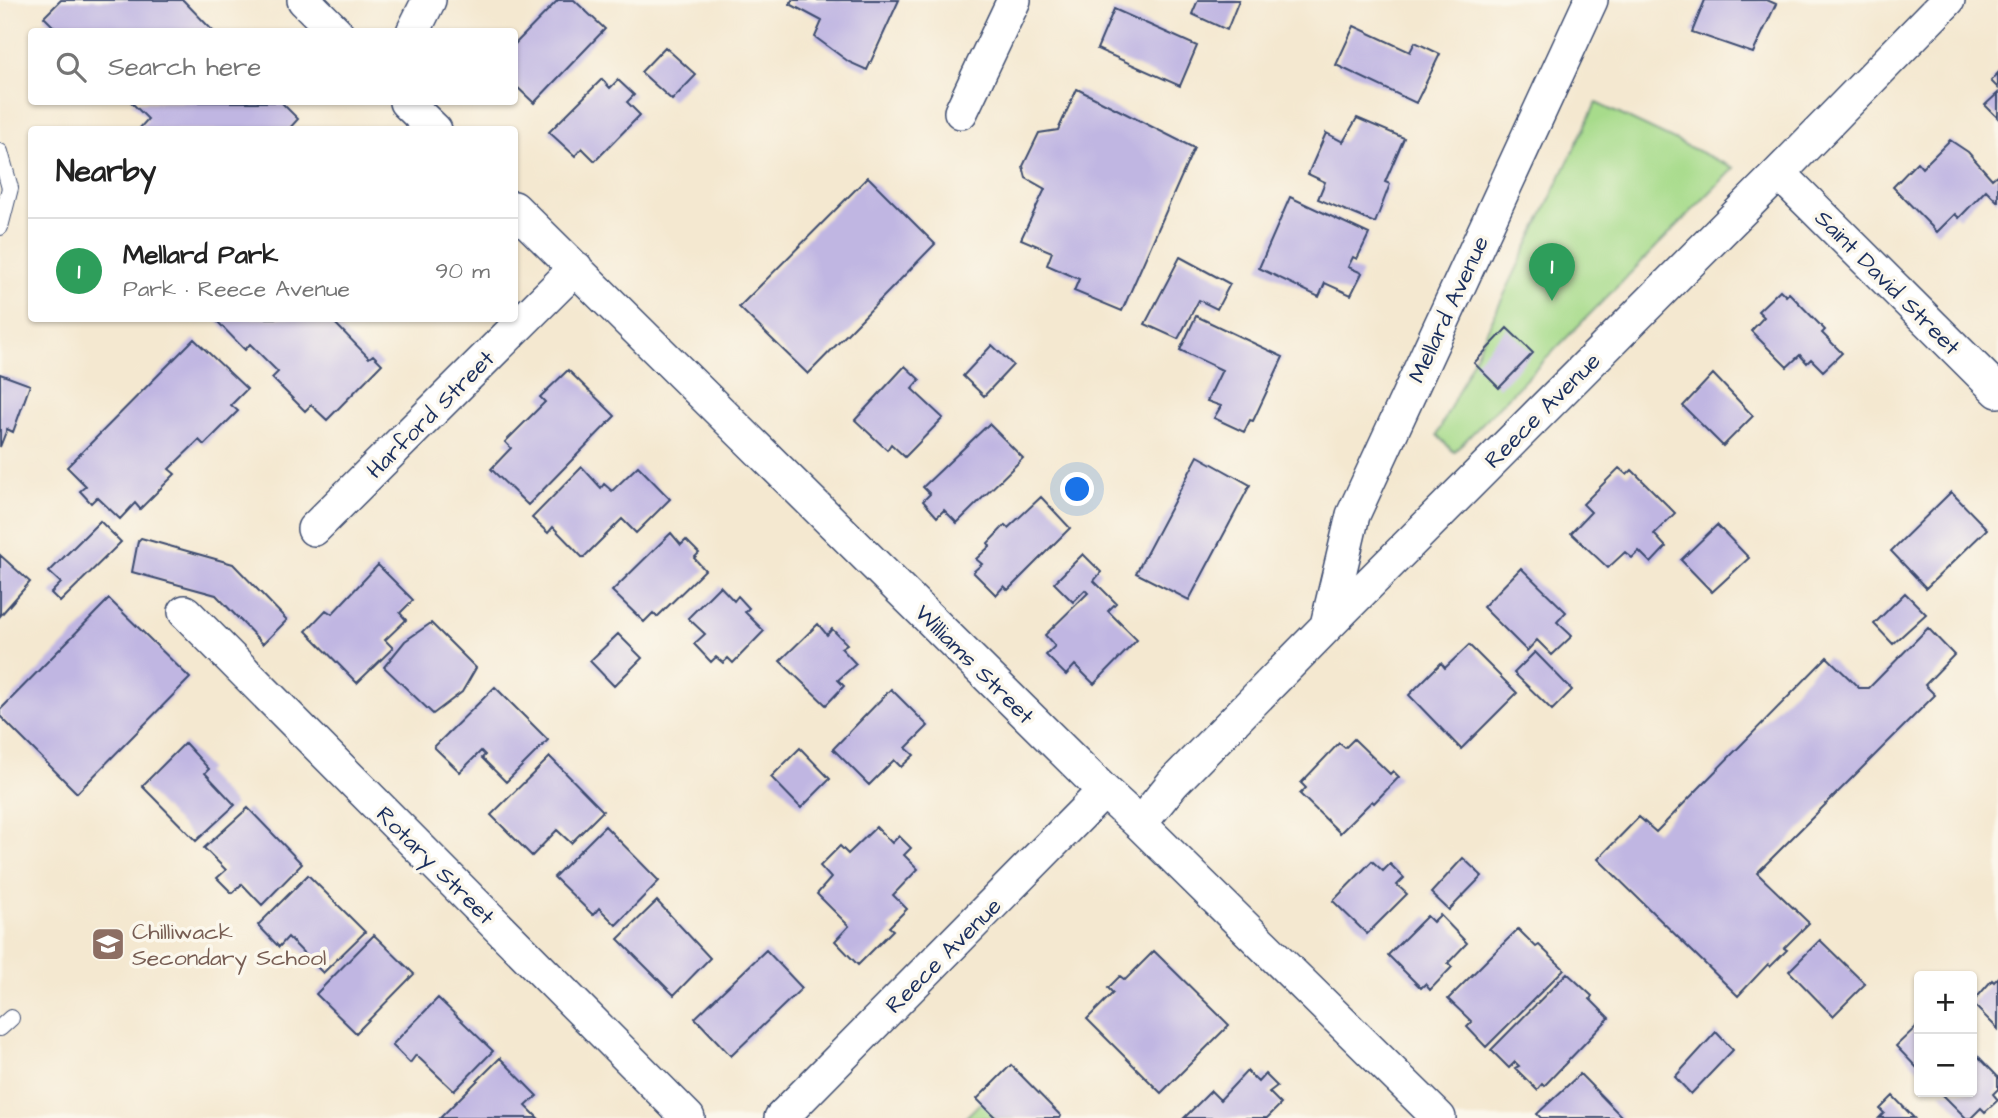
<!DOCTYPE html>
<html lang="en">
<head>
<meta charset="utf-8">
<style>
	body { margin:0; font-family:"Architects Daughter",sans-serif; background:#f6f6f6; color:#222 }
	.controls { position:absolute; right:21px; bottom:21px; display:grid; overflow:hidden; border-radius:7px; box-shadow:0 2px 5px #0004 }
	.controls button { width:63px; height:63px; display:grid; place-items:center; padding:0; border:0; border-bottom:2px solid #e0e0e0; background:#fff; color:#222; font:35px sans-serif }
	.you { position:absolute; left:1078px; top:490px; width:24px; height:24px; margin:-18px; border:5px solid #fff; border-radius:50%; background:#1a73e8; box-shadow:0 0 0 10px #1a73e833 }
	.badge { display:grid; place-items:center; width:46px; height:46px; border-radius:50%; background:#c8321e; color:#fff; font-size:23px; font-weight:700 }
	.pin { position:absolute; translate:-50% -58px; filter:drop-shadow(0 2px 4px #0008) }
	.pin::after { content:''; position:absolute; top:37px; width:24px; height:21px; background:inherit; clip-path:polygon(0 0,100% 0,50% 100%) }
	.list { margin:0; padding:0; list-style:none }
	h2 { display:flex; justify-content:space-between; align-items:center; height:91px; margin:0; padding:0 28px; font-size:30px }
	h2 small { font-size:23px; font-weight:400; color:#767676 }
	.list li { display:grid; grid-template-columns:46px 1fr auto; gap:21px; align-items:center; box-sizing:border-box; height:105px; padding:0 28px; border-top:2px solid #e0e0e0 }
	.list b { display:block; font-size:26px; white-space:nowrap }
	.list p { margin:0; font-size:23px; white-space:nowrap; color:#767676 }
	.list em { font-size:23px; font-style:normal; color:#767676 }
	.icon { flex:none; width:38px; height:38px; fill:none; stroke:currentColor; stroke-width:2; stroke-linecap:round; stroke-linejoin:round }
	.map { position:relative; flex:none; width:1998px; height:1118px; overflow:hidden }
	.search { position:absolute; background:#fff; box-shadow:0 2px 5px #0004; left:28px; top:28px; width:490px; height:77px; display:flex; align-items:center; gap:18px; box-sizing:border-box; padding:0 24px; border-radius:7px; color:#767676; font-size:26px }
	.panel { position:absolute; background:#fff; box-shadow:0 2px 5px #0004; left:28px; top:126px; width:490px; height:196px; border-radius:7px }
	.map>svg:first-child { display:block }
	.green { fill:#a7db8b; stroke:#618574; stroke-width:2 }
	.building { fill:#c0b6e2 }
	.lines { fill:none; stroke-linecap:round; stroke-linejoin:round }
	.service-casing { stroke:#3c4b6f; stroke-width:18 }
	.minor-casing { stroke:#3c4b6f; stroke-width:36 }
	.service { stroke:#fff; stroke-width:16 }
	.minor { stroke:#fff; stroke-width:33 }
	.labels { text-anchor:middle; stroke-width:7; stroke-linejoin:round; paint-order:stroke }
	.street-label { font-size:23px; fill:#1b2f5e; stroke:#fbf7ec }
	.education-label { font-size:23px; fill:#785e54; stroke:#fbf7ec; text-anchor:start }
</style>
</head>
<body>
<div class="map">
<svg width="1998" height="1118" viewBox="0 0 1998 1118">
	<rect width="100%" height="100%" fill="#fbf7ec"/>
	<filter id="ink" filterUnits="userSpaceOnUse"><feTurbulence type="fractalNoise" baseFrequency=".0143" numOctaves="2"/><feDisplacementMap in="SourceGraphic" scale="14" xChannelSelector="R" yChannelSelector="G"/><feConvolveMatrix kernelMatrix="1 2 1 2 8 2 1 2 1" color-interpolation-filters="sRGB"/></filter>
	<filter id="wash" filterUnits="userSpaceOnUse"><feTurbulence type="fractalNoise" baseFrequency=".00686" numOctaves="4" result="noise"/><feDisplacementMap in="SourceGraphic" scale="28" xChannelSelector="R" yChannelSelector="G"/><feGaussianBlur stdDeviation="1.57" result="paint"/><feColorMatrix in="noise" values="0 0 0 0 0 0 0 0 0 0 0 0 0 0 0 0 0 1.4 0 .05"/><feComposite in="paint" operator="in"/></filter>
	<g filter="url(#wash)">
		<rect width="100%" height="100%" fill="#f4e8d0"/>
		<path class="green" d="M1596,103L1734,168L1454,452L1437,435Z
			M989,1094L1013,1118H965Z"/>
		<g id="blocks">
			<path class="building" d="M61,0H183L214,32H59L44,17Z
				M558,0H574L605,29L534,103L514,84V45Z
				M792,0H899L867,70L849,62L815,37L822,21L790,4Z
				M1198,0H1239L1227,30L1192,14Z
				M1705,0H1767L1776,4L1753,53L1692,32Z
				M1114,9L1197,46L1180,86L1097,49Z
				M1354,26L1410,52L1415,42L1440,54L1416,103L1336,65Z
				M665,47L696,75L672,100L641,72Z
				M1998,73V88L1991,81Z
				M602,79L610,88L618,80L634,95L627,102L640,115L595,161L582,148L575,156L549,132Z
				M1077,89L1194,148L1122,311L1074,291L1079,279L1047,265L1052,252L1021,239L1045,189L1026,178L1023,166L1039,133L1058,130Z
				M1998,93V118L1985,105Z
				M131,102H281L298,119L288,130H138L148,119Z
				M1357,118L1404,138L1385,182L1390,184L1375,223L1318,199L1325,182L1308,174L1326,133L1343,142Z
				M1950,140L1968,152L1992,179L1998,174V202L1986,190L1959,218L1955,214L1937,232L1893,187L1917,162L1922,168Z
				M868,177L935,244L808,374L739,307Z
				M1290,197L1369,234L1357,259L1353,257L1348,267L1362,273L1351,295L1325,283L1319,297L1259,268Z
				M1180,257L1230,284L1217,309L1199,300L1178,339L1145,324Z
				M1780,290L1786,296L1789,293L1825,330L1822,333L1842,353L1823,371L1811,359L1807,363L1800,355L1787,367L1751,331L1764,317L1758,311Z
				M1196,316L1283,357L1253,421L1250,420L1244,432L1214,418L1221,406L1207,401L1222,370L1180,350Z
				M214,318H330L369,358L373,355L382,364L327,420L311,405L305,411L272,378L278,372L250,344L245,350Z
				M1507,328L1533,353L1499,388L1474,363Z
				M194,339L247,389L231,405L238,411L204,445L199,440L169,469L175,474L140,509L135,503L120,519L97,497L91,503L80,491L86,486L67,467Z
				M992,345L1013,365L984,396L963,376Z
				M905,366L920,380L912,389L943,418L905,457L891,444L887,450L855,420Z
				M568,370L615,416L528,505L491,469L511,448L505,442L545,402L540,397Z
				M0,374L30,385L13,432L7,429L0,447Z
				M1713,374L1753,416L1723,446L1683,406Z
				M989,424L1023,458L957,523L944,510L937,517L923,501L930,494L923,487Z
				M1198,456L1250,485L1189,600L1136,573Z
				M638,466L670,499L636,533L622,519L583,558L553,527L548,533L532,518L582,467L601,488L604,484L612,491Z
				M1619,468L1627,475L1632,470L1675,513L1654,534L1666,547L1651,563L1639,551L1632,558L1625,552L1608,568L1571,533L1591,512L1583,504Z
				M1951,492L1987,529L1926,588L1891,551Z
				M1041,497L1070,528L1008,590L1004,586L996,595L973,572L982,564L976,559L990,546L988,543L1005,525L1008,528Z
				M100,521L121,542L60,602L51,593L61,583L49,572Z
				M1717,525L1749,558L1712,592L1681,560Z
				M671,533L681,545L686,540L699,553L694,558L705,570L657,617L653,613L644,622L612,591Z
				M141,538L233,564L287,620L263,644L216,595L132,572L138,541Z
				M1083,554L1101,572L1094,581L1116,603L1108,611L1137,640L1094,684L1075,665L1066,675L1046,655L1055,646L1045,635L1088,593L1085,590L1073,602L1054,583Z
				M0,555L30,582L0,616Z
				M378,565L413,600L400,613L406,620L385,640L393,648L357,683L306,631L326,610L332,614Z
				M1521,568L1566,612L1557,622L1572,636L1552,655L1537,640L1527,651L1483,607Z
				M720,586L734,601L738,596L749,608L745,612L764,631L733,663L728,658L723,663L716,657L711,662L694,644L705,634L688,618Z
				M1905,593L1926,614L1893,644L1874,624Z
				M109,599L190,678L77,793L0,716V710Z
				M431,623L476,668L462,692L433,714L384,667L405,641Z
				M818,624L827,635L832,629L847,644L841,648L856,664L838,680L844,686L826,705L780,661Z
				M1928,628L1954,655L1925,685L1935,695L1757,873L1809,923L1784,948L1787,950L1770,967L1768,964L1738,996L1598,859L1639,817L1656,832L1827,657L1859,688H1869Z
				M618,634L642,658L614,686L590,661Z
				M1469,645L1517,693L1461,749L1409,695L1441,663L1445,668Z
				M1535,652L1572,690L1552,710L1514,673Z
				M495,687L548,740L506,782L482,758L485,755L481,751L460,772L434,747Z
				M891,689L928,726L906,748L914,755L901,767L894,760L869,785L833,749Z
				M1354,739L1390,774L1393,771L1399,777L1374,803L1372,801L1340,833L1300,794L1306,788L1301,783L1339,743L1345,748Z
				M185,743L209,769L205,773L235,805L196,841L142,786Z
				M800,748L830,779L801,808L771,777Z
				M550,757L603,811L571,843L557,830L532,856L491,815Z
				M248,808L302,864L262,905L242,884L232,893L217,878L226,870L204,848Z
				M605,826L659,881L616,925L599,908L593,915L554,877Z
				M876,827L892,843L899,836L911,848L904,855L918,869L893,895L907,909L889,927L893,930L858,965L835,941L849,926L817,894L831,878L820,866L840,846L848,854Z
				M1463,858L1482,876L1449,910L1431,893Z
				M1372,861L1383,871L1390,864L1404,878L1397,885L1407,894L1367,934L1333,901Z
				M308,875L365,932L323,973L288,937L279,947L258,925Z
				M657,901L710,958L674,995L618,939Z
				M1440,915L1467,943L1448,963L1452,967L1430,990L1425,984L1421,988L1388,955L1427,916L1433,922Z
				M1518,929L1536,947L1539,945L1564,969L1486,1047L1467,1027L1472,1022L1448,999Z
				M374,935L414,974L356,1033L316,994Z
				M1820,940L1865,984L1833,1016L1789,971Z
				M766,950L802,988L731,1056L695,1018Z
				M1154,951L1229,1025L1161,1093L1087,1019L1113,993L1108,988L1120,976L1125,980Z
				M1567,973L1592,996L1590,999L1609,1018L1544,1086L1542,1084L1537,1090L1515,1068L1519,1066L1515,1062L1509,1068L1491,1050Z
				M1998,978V1029L1972,1003L1992,980L1994,982Z
				M438,998L493,1051L454,1091L416,1055L410,1063L392,1045Z
				M1919,1024V1070L1896,1046Z
				M1716,1032L1733,1050L1691,1094L1675,1077Z
				M1972,1050L1998,1077V1089L1993,1094L1998,1100L1985,1112L1981,1108L1971,1118H1966L1940,1092H1972Z
				M500,1058L537,1096L526,1106L538,1118H440Z
				M1011,1065L1061,1116L1060,1118H996L977,1099Z
				M1247,1071L1258,1082L1265,1074L1277,1086L1269,1092L1281,1104L1267,1118H1184L1211,1091L1220,1100Z
				M1580,1074L1623,1118H1541L1537,1114Z
				M1893,1096L1914,1118H1879L1884,1113L1880,1109Z"/>
		</g>
	</g>
	<g filter="url(#ink)">
		<use href="#blocks" fill-opacity="0" stroke="#3c4b6f" stroke-width="2"/>
		<g class="lines">
			<g class="service-casing">
				<path id="service" d="M0,152L10,188L0,227
					M0,1028L11,1018"/>
			</g>
			<g class="minor-casing">
				<path id="minor" d="M304,0L336,32
					M413,32L429,0
					M406,102L435,130
					M961,112L1014,0
					M1779,173L1998,391
					M514,208L1104,791L1140,824L1439,1118
					M314,529L576,268
					M185,612L688,1118
					M1327,625L1353,515L1591,0
					M1140,824L1173,783L1327,626L1779,173L1948,0
					M781,1118L1104,791"/>
			</g>
			<use href="#service" class="service"/>
			<use href="#minor" class="minor"/>
		</g>
	</g>
	<defs>
		<g id="school-square" transform="scale(1.75)"><rect x="-9" y="-9" width="18" height="18" rx="4" fill="#8d6e63" stroke="#fbf7ec"/><path d="M0-5L7-2L0 1L-7-2ZM-4 1L0 2.5L4 1V4Q0 6-4 4Z" fill="#fff"/></g>
	</defs>
	<g fill-rule="evenodd">
		<use href="#school-square" x="108" y="944"/>
	</g>
	<g class="labels">
		<g class="street-label">
			<text transform="translate(1888 282) rotate(45)" y="8">Saint David Street</text>
			<text transform="translate(1448 309) rotate(-65)" y="8">Mellard Avenue</text>
			<text transform="translate(1542 410) rotate(-45)" y="8">Reece Avenue</text>
			<text transform="translate(430 414) rotate(-45)" y="8">Harford Street</text>
			<text transform="translate(975 664) rotate(45)" y="8">Williams Street</text>
			<text transform="translate(436 865) rotate(45)" y="8">Rotary Street</text>
			<text transform="translate(943 955) rotate(-45)" y="8">Reece Avenue</text>
		</g>
		<g class="education-label">
			<text x="132" y="939">Chilliwack<tspan x="132" dy="26">Secondary School</tspan></text>
		</g>
	</g>
</svg>
<div class="controls">
<button>+</button>
<button>−</button>
</div>
<div class="you"></div>
<div class="pin badge" style="left:1552px;top:301px;background:#2e9e5b">1</div>
<div class="search"><svg class="icon" aria-label="search" viewBox="0 0 24 24"><circle cx="10" cy="10" r="6"/><path d="M15 15l6 6"/></svg>Search here</div>
<section class="panel">
<h2>Nearby<small></small></h2>
<ul class="list">
<li><span class="badge" style="background:#2e9e5b">1</span><div><b>Mellard Park</b><p>Park · Reece Avenue</p></div><em>90 m</em></li>
</ul>
</section>
</div>
</body>
</html>
